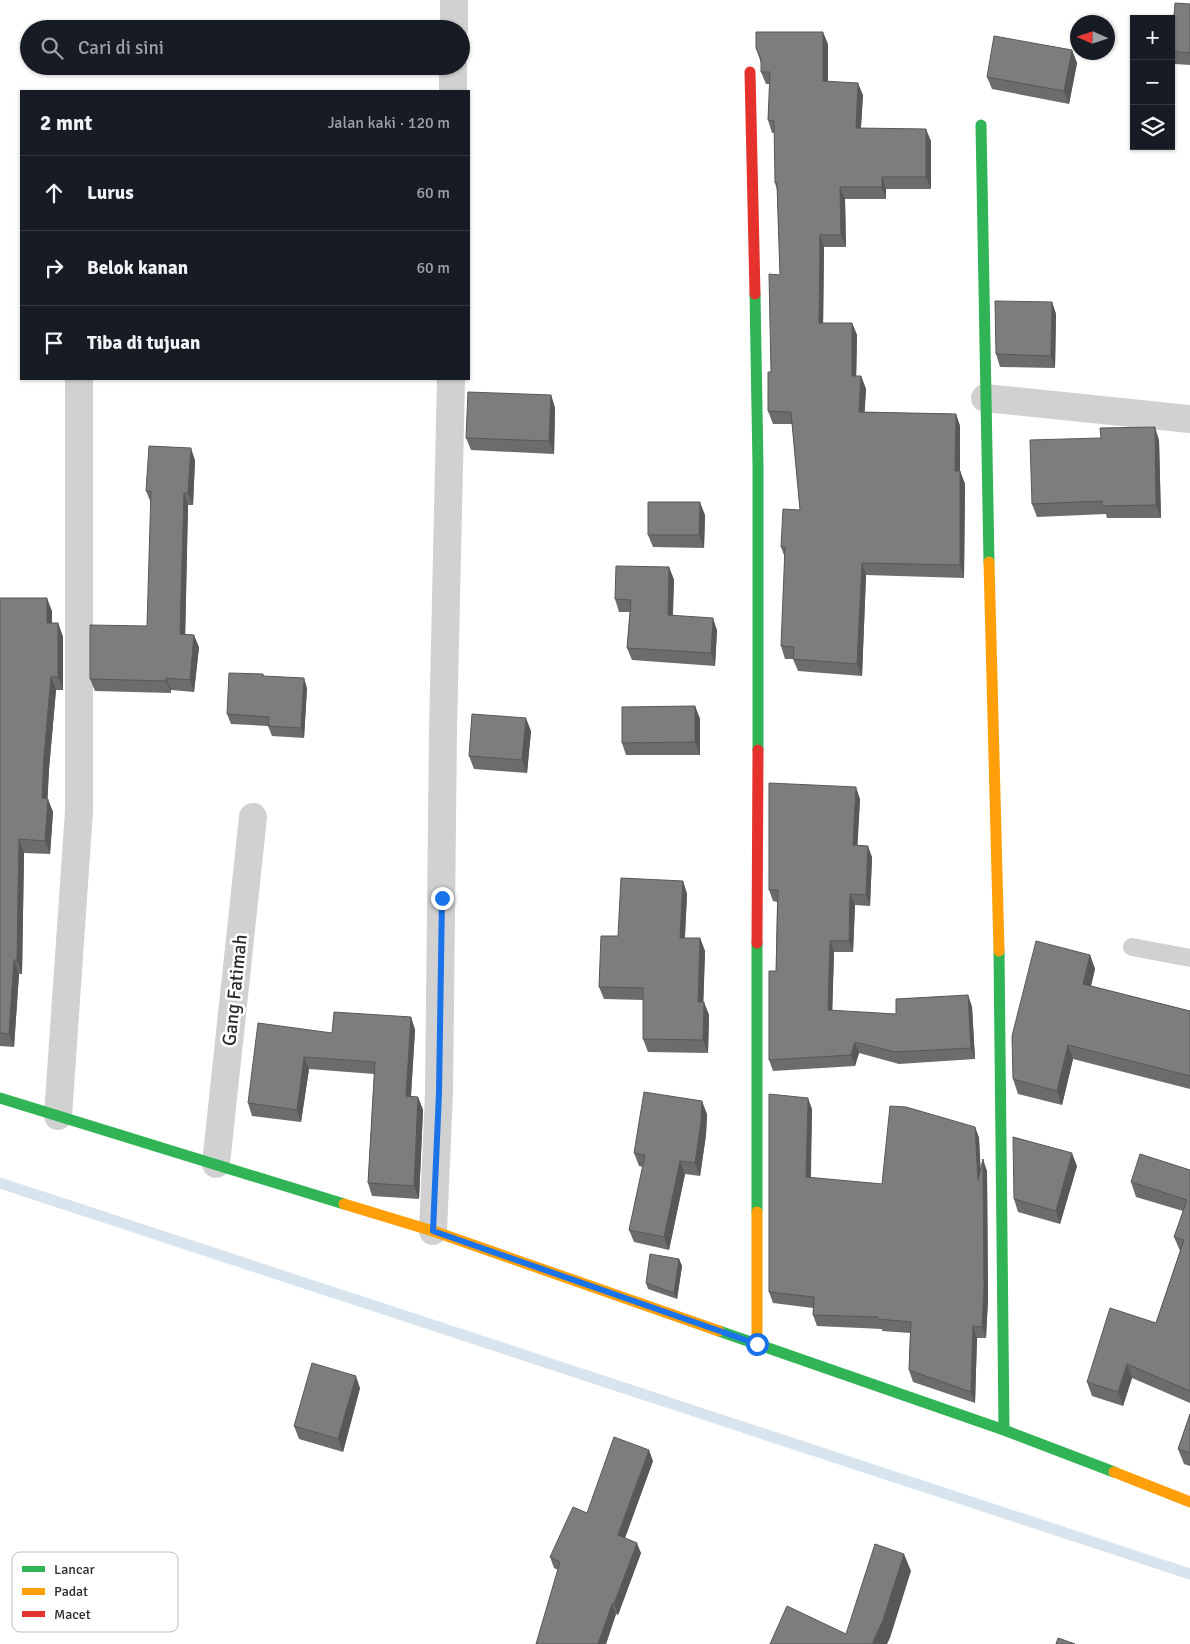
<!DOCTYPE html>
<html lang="id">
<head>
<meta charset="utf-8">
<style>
	body { margin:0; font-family:Signika,sans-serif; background:#20242c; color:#f1f3f6 }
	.controls { position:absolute; right:15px; top:15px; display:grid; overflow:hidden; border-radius:0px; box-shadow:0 1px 4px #0004 }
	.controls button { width:45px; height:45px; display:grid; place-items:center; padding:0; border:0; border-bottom:1px solid #363941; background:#171b24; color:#f1f3f6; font:25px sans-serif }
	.compass { position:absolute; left:1070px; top:15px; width:45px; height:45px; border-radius:50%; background:#171b24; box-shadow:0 1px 4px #0004; rotate:273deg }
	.stop { position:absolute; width:15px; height:15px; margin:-11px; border:4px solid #1a73e8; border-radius:50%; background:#fff }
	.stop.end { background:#1a73e8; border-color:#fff; box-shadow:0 1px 5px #0008 }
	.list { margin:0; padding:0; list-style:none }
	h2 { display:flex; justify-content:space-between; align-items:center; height:65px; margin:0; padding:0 20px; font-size:21px }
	h2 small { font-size:16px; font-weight:400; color:#9ea1a6 }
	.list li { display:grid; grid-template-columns:32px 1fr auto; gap:15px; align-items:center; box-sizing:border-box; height:75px; padding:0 20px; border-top:1px solid #363941 }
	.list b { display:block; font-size:19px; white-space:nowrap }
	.list em { font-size:16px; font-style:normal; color:#9ea1a6 }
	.icon { flex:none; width:28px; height:28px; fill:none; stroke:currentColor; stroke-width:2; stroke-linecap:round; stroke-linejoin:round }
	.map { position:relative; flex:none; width:1190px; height:1644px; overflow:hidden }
	.search { position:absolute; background:#171b24; box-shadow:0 1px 4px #0004; left:20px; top:20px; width:450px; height:55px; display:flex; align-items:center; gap:12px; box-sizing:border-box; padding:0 18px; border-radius:28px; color:#9ea1a6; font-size:19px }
	.panel { position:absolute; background:#171b24; box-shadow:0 1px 4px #0004; left:20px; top:90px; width:450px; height:290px; border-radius:0px }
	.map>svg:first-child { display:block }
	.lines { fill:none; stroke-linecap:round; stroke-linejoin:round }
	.stream { stroke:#d8e4ee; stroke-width:11 }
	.lane { stroke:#d1d1d1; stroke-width:18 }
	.street { stroke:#d1d1d1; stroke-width:28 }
	.fast { stroke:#30b455; stroke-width:11 }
	.slow { stroke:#ff9f0a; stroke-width:11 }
	.jam { stroke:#e5322d; stroke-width:11 }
	.wall { fill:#6c6c6c }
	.shaded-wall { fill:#585858 }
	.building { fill:#7d7d7d; stroke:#585858 }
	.route { stroke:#1a73e8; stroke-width:6 }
	.labels { text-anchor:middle; stroke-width:5; stroke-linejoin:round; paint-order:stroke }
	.street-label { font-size:19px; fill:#2c2c2c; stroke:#fff }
	.key { fill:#fff; stroke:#c0c0c0; stroke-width:1 }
	.key-label { font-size:14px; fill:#2c2c2c }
</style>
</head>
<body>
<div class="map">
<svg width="1190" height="1644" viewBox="0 0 1190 1644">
	<rect width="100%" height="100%" fill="#fff"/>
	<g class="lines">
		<path class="stream" d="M0,1183L1190,1574"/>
		<path class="lane" d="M1132,947L1190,958"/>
		<path class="street" d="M454,29V0
			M453,91V66
			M985,398L1190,419
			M58,1116L79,811V379
			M216,1164L253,817
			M433,1231L439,1093L443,731L451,379"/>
		<path class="fast" d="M981,125L989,562
			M755,294L758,466V750
			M999,951L1004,1430
			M0,1098L344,1204
			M757,1212V943
			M719,1331L1004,1430L1114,1472"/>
		<path class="slow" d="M989,562L999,951
			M344,1204L433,1231L719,1331
			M757,1344V1212
			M1114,1472L1190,1502"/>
		<path class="jam" d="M750,72L755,294
			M757,943L758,750"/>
	</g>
	<path class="wall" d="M1190,4V65L1175,64L1171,51Z
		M828,44V82L863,95L861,128L931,141V189H886V199H845L846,247H824L823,323H852L857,335L856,376H861L866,389L864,412L956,414L960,426V471L965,484L964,578L866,575L862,676L798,671L793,659H785L781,646L785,558L781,547L800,510L792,424H773L768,411L780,275L777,190L775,183V133H772L768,120L770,84H766L761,72V63L756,48Z
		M1072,50L1077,63L1069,104L992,89L987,77Z
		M1052,302L1056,314L1055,368L1000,367L996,354Z
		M551,395L555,408L554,454L471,450L466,438Z
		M1159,440L1161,518H1107L1106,514L1037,517L1032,504Z
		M195,460L193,505H188L185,634L199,647L194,692L171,690V693L95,691L90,679L147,626L151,503L146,491Z
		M705,515L704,548L653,547L648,535Z
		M669,567L674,580L673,615L717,630L715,666L632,660L627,648L630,612H619L615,599Z
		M0,598L52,611V623H58L63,637V690H56L49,769L47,799L53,812L50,854L24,853L22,974H19L14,1047L0,1046Z
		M263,674L264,676L307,688L304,738L272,736L268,726L231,724L227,714Z
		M695,706L700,719V755H626L622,743Z
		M531,731L527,773L474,769L469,756Z
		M860,799L857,845L872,857L870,906L855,905L853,952H834L832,1011L896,1014L968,995L972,1007L975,1059L899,1064L859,1053L855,1066L773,1071L769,1060L776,971L777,902L773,901L769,890Z
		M683,881L687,894L685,938H700L705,951L703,1002L709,1015L708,1053L648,1052L643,1039V1000L604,999L599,987L618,936Z
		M1090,955L1095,969L1091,986L1190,1011V1089L1073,1059L1062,1105L1018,1094L1013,1079Z
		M411,1017L415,1030L411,1097H418L423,1110L419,1199L372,1196L368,1183L374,1074L309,1069L301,1122L252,1116L248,1103L332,1033Z
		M812,1109L811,1178L882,1184L975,1127L979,1138L980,1169L987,1171L988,1299L986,1338H977L975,1403L913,1382L909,1370L910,1333L882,1331V1329L817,1326L813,1315V1308L773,1303L769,1292Z
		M707,1114L706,1135L700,1176L685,1174L669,1250L634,1242L629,1230L643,1167L639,1166L634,1153Z
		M1077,1166L1060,1224L1018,1212L1014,1199Z
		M1190,1170V1403L1132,1378L1123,1406L1092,1396L1087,1382L1156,1323L1180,1251L1174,1237L1183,1211L1136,1197L1131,1182Z
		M679,1259L682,1266L677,1299L648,1289L646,1283Z
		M360,1388L343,1452L299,1439L294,1426Z
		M1190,1414V1466L1184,1464L1178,1449Z
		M653,1461L625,1538L641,1553L618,1615L616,1614L606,1644H536L558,1570L554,1568L550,1557L587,1513Z"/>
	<path class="shaded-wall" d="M823,32L828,44V94L823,81Z
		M1072,50L1077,63L1069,104L1064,91Z
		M858,83L863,95L860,140L856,128Z
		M926,129L931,141V189L926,177Z
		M882,177L886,189V199L882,187Z
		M840,187L845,199L846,247L841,235Z
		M820,235L824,247L823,335L819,323Z
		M1052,302L1056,314L1055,368L1051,356Z
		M852,323L857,335L856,388L852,376Z
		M861,376L866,389L864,425L859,412Z
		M551,395L555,408L554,454L549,441Z
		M956,414L960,426V484L955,471Z
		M1155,427L1159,440L1161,518L1156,505Z
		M191,448L195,460L193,505L188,493Z
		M960,471L965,484L964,578L960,565Z
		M184,493L188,505L185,646L180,634Z
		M700,502L705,515L704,548L699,535Z
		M862,563L866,575L862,676L857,664Z
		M669,567L674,580L672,627L668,615Z
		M47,598L52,611V636L47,623Z
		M713,618L717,630L715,666L711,653Z
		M58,623L63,637V690L58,677Z
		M194,635L199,647L194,692L190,680Z
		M51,677L56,690L49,769L47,812L42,798L44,756Z
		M166,678L171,690V693L166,681Z
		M304,678L307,688L304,738L301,728Z
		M695,706L700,719V755L695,742Z
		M526,718L531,731L527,773L522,760Z
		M856,787L860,799L857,856L853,845Z
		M48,799L53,812L50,854L45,841Z
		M19,839L24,853L22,974L17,960Z
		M868,846L872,857L870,906L866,895Z
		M683,881L687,894L684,951L680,938Z
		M850,894L855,905L853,952L849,941Z
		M700,938L705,951L703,1015L698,1002Z
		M830,941L834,952L832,1022L828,1010Z
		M1090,955L1095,969L1088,998L1083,984Z
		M14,960L19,974L14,1047L9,1034Z
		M968,995L972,1007L975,1059L971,1048Z
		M704,1002L709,1015L708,1053L703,1040Z
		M411,1017L415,1030L410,1109L406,1096Z
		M855,1042L859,1053L855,1066L851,1055Z
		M1068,1045L1073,1059L1062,1105L1057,1091Z
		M304,1057L309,1069L301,1122L297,1110Z
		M418,1097L423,1110L419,1199L414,1186Z
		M808,1098L812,1109L810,1189L806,1177Z
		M702,1101L707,1114L706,1135L700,1176L695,1163Z
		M975,1127L979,1138L982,1192L978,1180Z
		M1072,1153L1077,1166L1060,1224L1056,1211Z
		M983,1159L987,1171L988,1299L986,1338L982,1327Z
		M680,1161L685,1174L669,1250L664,1237Z
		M679,1259L682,1266L677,1299L674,1293Z
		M973,1326L977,1338L975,1403L971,1392Z
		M1127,1364L1132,1378L1123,1406L1118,1392Z
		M356,1376L360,1388L343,1452L338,1439Z
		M649,1450L653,1461L622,1546L618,1535Z
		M637,1543L641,1553L618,1615L614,1604Z
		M904,1554L911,1571L890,1638L887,1644H872Z
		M612,1604L616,1614L606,1644H598Z"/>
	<path class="building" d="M1175,3L1190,4V53L1171,51Z
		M756,32H823V81L858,83L856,128L926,129V177H882V187H840L841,235H820L819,323H852V376H861L859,412L956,414L955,471H960V565L862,563L857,664L793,659L794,647L781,646L785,547H781L783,509L800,510L791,412L768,411V372H771L769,274L780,275L777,183H775L774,121L768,120L770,72H761V59L756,48Z
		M994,36L1072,50L1064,91L987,77Z
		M995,301L1052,302L1051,356L996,354Z
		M468,392L551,395L549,441L466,438Z
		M1155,427L1156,505L1102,506V501L1032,504L1030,440L1101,438L1100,428Z
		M149,446L191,448L188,493H184L180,634L194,635L190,680L166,678V681L90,679V625L147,626L151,491H146Z
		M648,502H700L699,535H648Z
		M616,566L669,567L668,615L713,618L711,653L627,648L631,600L615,599Z
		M0,598H47V623H58V677H51L44,756L42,798L48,799L45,841L19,839L17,960H14L9,1034L0,1033Z
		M229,673L263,674V676L304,678L301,728L268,726L269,717L227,714Z
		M695,706V742L622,743V707Z
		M472,714L526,718L522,760L469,756Z
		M769,783L856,787L853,845L868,846L866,895L850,894L849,941H830L828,1010L896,1014V999L968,995L971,1048L895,1052L855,1042L851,1055L769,1060V971H776L778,890H769Z
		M621,878L683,881L680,938H700L698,1002H704L703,1040L643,1039V988L599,987L601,936H618Z
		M1036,941L1090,955L1083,984L1190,1011V1076L1068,1045L1057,1091L1013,1079L1012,1036Z
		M334,1012L411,1017L406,1096L418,1097L414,1186L368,1183L375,1062L304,1057L297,1110L248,1103L258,1023L332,1033Z
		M644,1092L702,1101L701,1122L695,1163L680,1161L664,1237L629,1230L645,1155L634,1153Z
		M769,1094L808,1098L806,1177L882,1184L890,1106L906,1107L975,1127L978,1180L983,1159L984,1288L982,1327L973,1326L971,1392L909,1370L911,1322L878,1319V1317L813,1315L814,1297L769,1292Z
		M1013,1137L1072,1153L1056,1211L1014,1199Z
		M1140,1154L1190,1170V1391L1127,1364L1118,1392L1087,1382L1110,1308L1156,1323L1184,1240L1174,1237L1187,1200L1131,1182Z
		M650,1254L679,1259L674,1293L646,1283Z
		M312,1363L356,1376L338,1439L294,1426Z
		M1190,1414V1453L1178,1449Z
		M614,1437L649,1450L618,1535L637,1543L614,1604H612L598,1644H536L560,1562L550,1557L573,1507L587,1513Z
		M875,1544L904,1554L883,1620L872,1644H770L787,1606L846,1634Z
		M1058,1638L1075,1644H1056Z"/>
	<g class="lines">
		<path class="route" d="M442,898L439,1093L433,1231L757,1344"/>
	</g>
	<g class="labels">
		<g class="street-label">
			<text transform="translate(234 990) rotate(-84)" y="7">Gang Fatimah</text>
		</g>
	</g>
	<rect x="12" y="1552" width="166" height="80" rx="8" class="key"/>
	<rect x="22" y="1566" width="23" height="6" fill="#30b455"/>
	<rect x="22" y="1588" width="23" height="7" fill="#ff9f0a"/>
	<rect x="22" y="1611" width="23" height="6" fill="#e5322d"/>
	<g class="key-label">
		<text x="54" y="1574">Lancar</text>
		<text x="54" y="1596">Padat</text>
		<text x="54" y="1619">Macet</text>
	</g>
</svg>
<div class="controls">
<button>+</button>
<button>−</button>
<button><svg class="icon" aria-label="layers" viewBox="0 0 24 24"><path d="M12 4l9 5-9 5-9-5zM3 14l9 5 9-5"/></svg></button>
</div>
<svg class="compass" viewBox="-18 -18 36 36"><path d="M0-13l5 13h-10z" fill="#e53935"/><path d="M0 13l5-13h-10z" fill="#9ea1a6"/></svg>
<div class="stop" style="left:757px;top:1344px"></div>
<div class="stop end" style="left:442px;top:898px"></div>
<div class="search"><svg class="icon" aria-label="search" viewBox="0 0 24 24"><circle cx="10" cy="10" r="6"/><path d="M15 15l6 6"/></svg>Cari di sini</div>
<section class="panel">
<h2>2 mnt<small>Jalan kaki · 120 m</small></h2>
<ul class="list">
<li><svg class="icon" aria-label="ahead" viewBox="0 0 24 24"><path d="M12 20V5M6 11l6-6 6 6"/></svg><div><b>Lurus</b></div><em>60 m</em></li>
<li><svg class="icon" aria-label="right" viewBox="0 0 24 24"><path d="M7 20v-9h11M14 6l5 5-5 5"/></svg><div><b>Belok kanan</b></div><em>60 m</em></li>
<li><svg class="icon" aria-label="arrive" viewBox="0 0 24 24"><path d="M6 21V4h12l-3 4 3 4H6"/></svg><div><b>Tiba di tujuan</b></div></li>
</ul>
</section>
</div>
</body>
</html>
